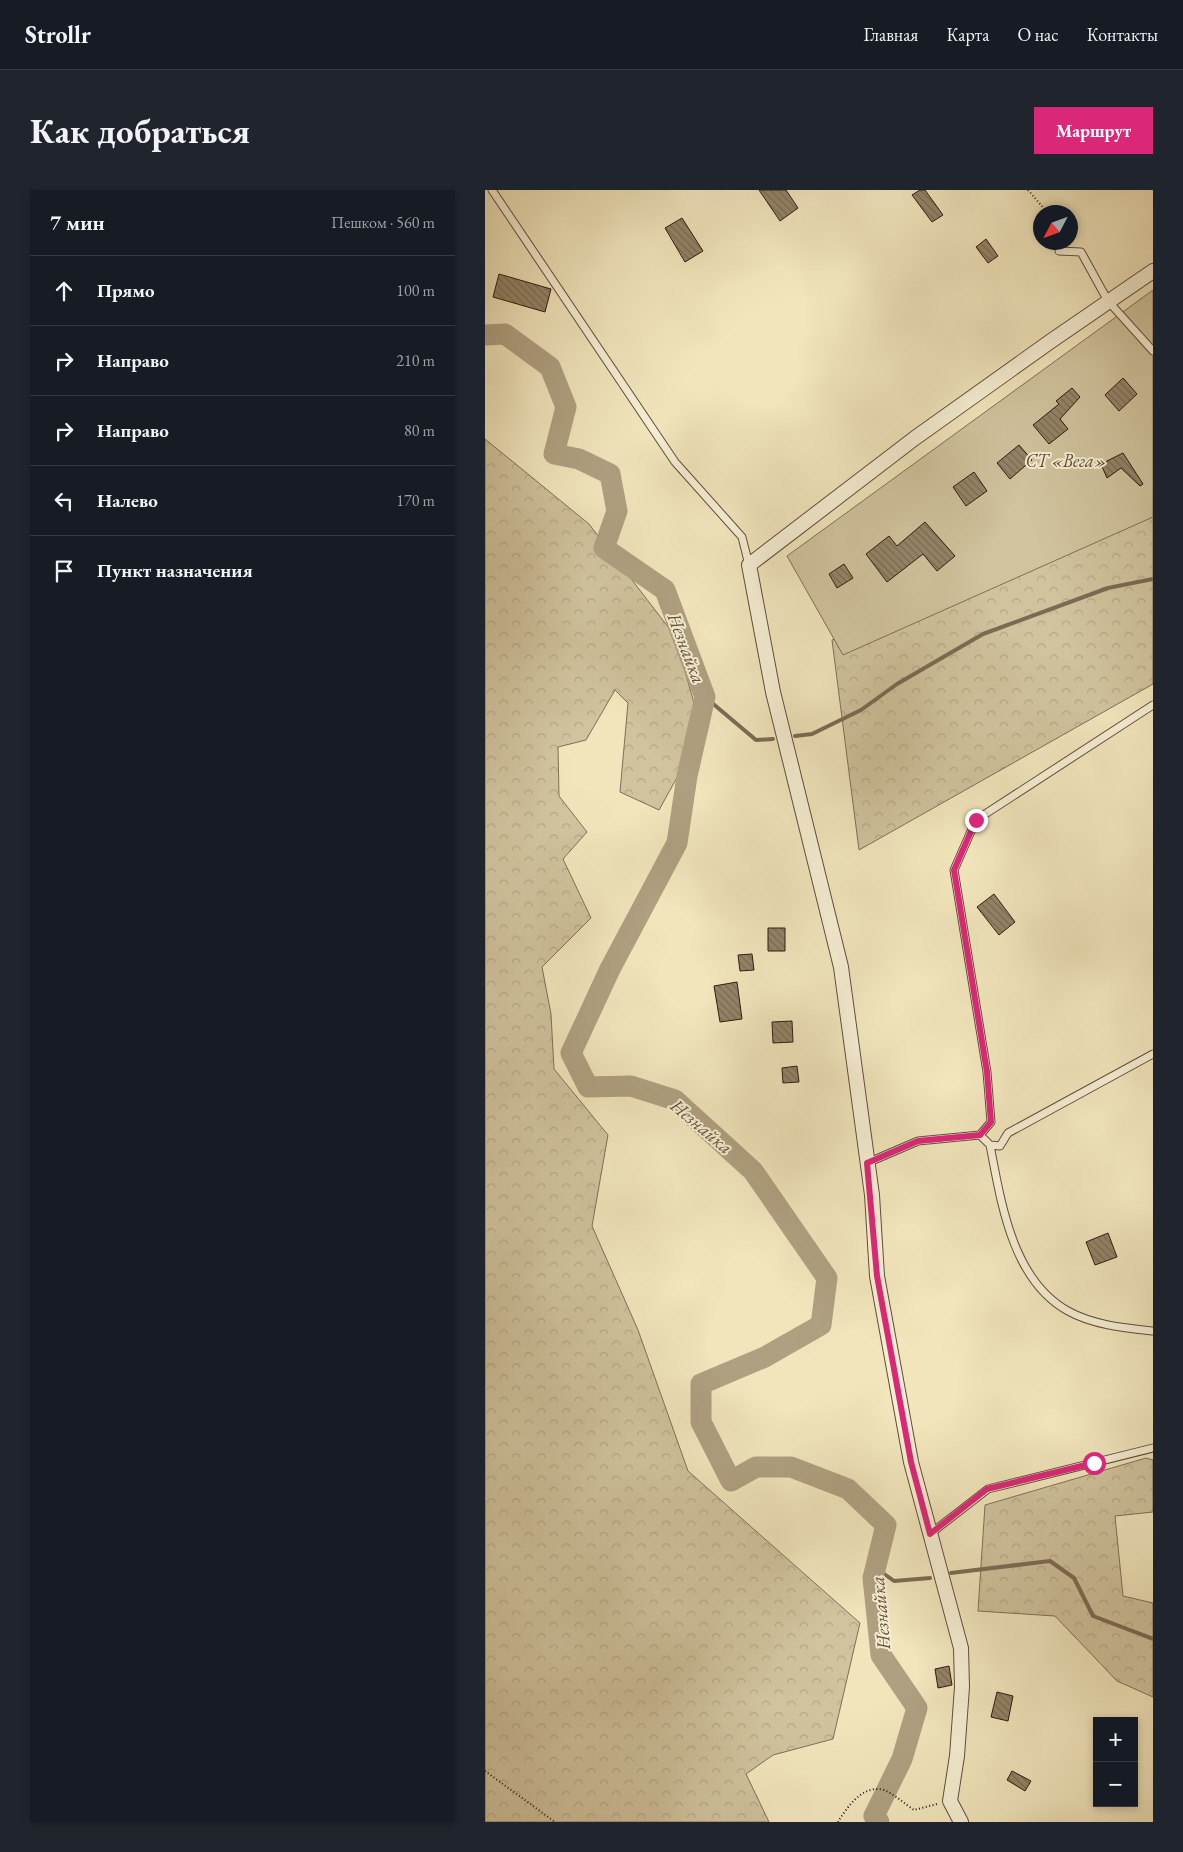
<!DOCTYPE html>
<html lang="ru">
<head>
<meta charset="utf-8">
<style>
	body { margin:0; font-family:"EB Garamond",serif; background:#20242c; color:#f1f3f6 }
	.controls { position:absolute; right:15px; bottom:15px; display:grid; overflow:hidden; border-radius:0px; box-shadow:0 2px 8px #0003 }
	.controls button { width:45px; height:45px; display:grid; place-items:center; padding:0; border:0; border-bottom:1px solid #363941; background:#171b24; color:#f1f3f6; font:25px sans-serif }
	.compass { position:absolute; left:548px; top:15px; width:45px; height:45px; border-radius:50%; background:#171b24; box-shadow:0 2px 8px #0003; rotate:229deg }
	.stop { position:absolute; width:15px; height:15px; margin:-11px; border:4px solid #db2777; border-radius:50%; background:#fff }
	.stop.end { background:#db2777; border-color:#fff; box-shadow:0 1px 5px #0008 }
	.list { margin:0; padding:0; list-style:none }
	h2 { display:flex; justify-content:space-between; align-items:center; height:65px; margin:0; padding:0 20px; font-size:21px }
	h2 small { font-size:16px; font-weight:400; color:#9ea1a6 }
	.list li { display:grid; grid-template-columns:32px 1fr auto; gap:15px; align-items:center; box-sizing:border-box; height:70px; padding:0 20px; border-top:1px solid #363941 }
	.list b { display:block; font-size:19px; white-space:nowrap }
	.list em { font-size:16px; font-style:normal; color:#9ea1a6 }
	.icon { flex:none; width:28px; height:28px; fill:none; stroke:currentColor; stroke-width:2; stroke-linecap:round; stroke-linejoin:round }
	.map { position:relative; flex:none; width:668px; height:1632px; overflow:hidden; border-radius:0px }
	header { display:flex; align-items:center; gap:30px; box-sizing:border-box; height:70px; padding:0 25px; background:#171b24; border-bottom:1px solid #363941 }
	header strong { font-size:24px }
	nav { display:flex; gap:28px; margin-inline-start:auto; font-size:18px }
	.intro { display:flex; align-items:center; justify-content:space-between; box-sizing:border-box; height:120px; padding:0 30px }
	h1 { margin:0; font-size:35px }
	.button { padding:12px 22px; border-radius:0px; background:#db2777; color:#fff; font-size:18px; font-weight:700 }
	main { display:flex; gap:30px; padding:0 30px }
	aside { flex:1; background:#171b24; border-radius:0px; box-shadow:0 2px 8px #0003 }
	.map>svg:first-child { display:block }
	.forest { fill:url(#forest-crowns); stroke:#806f56 }
	.garden { fill:#d0c39e; stroke:#806f56 }
	.lines { fill:none; stroke-linecap:round; stroke-linejoin:round }
	.stream { stroke:#7c6b53; stroke-width:4 }
	.river { stroke:#afa081; stroke-width:21 }
	.building { fill:url(#building-back-hatch); stroke:#301b0e }
	.lane-casing { stroke:#604e3a; stroke-width:9 }
	.street-casing { stroke:#604e3a; stroke-width:16 }
	.path { stroke:#301b0e; stroke-width:2; stroke-dasharray:1 2.5; stroke-linecap:butt }
	.lane { stroke:#f6eed3; stroke-width:7 }
	.street { stroke:#f6eed3; stroke-width:14 }
	.route { stroke:#db2777; stroke-width:6 }
	.labels { text-anchor:middle; stroke-width:4; stroke-linejoin:round; paint-order:stroke }
	.park-label { font-size:18px; font-style:italic; fill:#604d39; stroke:#f6eed3 }
	.water-label { font-size:19px; font-style:italic; fill:#63503c; stroke:#f6eed3 }
</style>
</head>
<body>
<header>
<strong>Strollr</strong>
<nav><a>Главная</a><a>Карта</a><a>О нас</a><a>Контакты</a></nav>
</header>
<div class="intro"><h1>Как добраться</h1><a class="button">Маршрут</a></div>
<main>
<aside>
<h2>7 мин<small>Пешком · 560 m</small></h2>
<ul class="list">
<li><svg class="icon" aria-label="ahead" viewBox="0 0 24 24"><path d="M12 20V5M6 11l6-6 6 6"/></svg><div><b>Прямо</b></div><em>100 m</em></li>
<li><svg class="icon" aria-label="right" viewBox="0 0 24 24"><path d="M7 20v-9h11M14 6l5 5-5 5"/></svg><div><b>Направо</b></div><em>210 m</em></li>
<li><svg class="icon" aria-label="right" viewBox="0 0 24 24"><path d="M7 20v-9h11M14 6l5 5-5 5"/></svg><div><b>Направо</b></div><em>80 m</em></li>
<li><svg class="icon" aria-label="left" viewBox="0 0 24 24"><path d="M17 20v-9H6M10 6l-5 5 5 5"/></svg><div><b>Налево</b></div><em>170 m</em></li>
<li><svg class="icon" aria-label="arrive" viewBox="0 0 24 24"><path d="M6 21V4h12l-3 4 3 4H6"/></svg><div><b>Пункт назначения</b></div></li>
</ul>
</aside>
<div class="map">
<svg width="668" height="1632" viewBox="0 0 668 1632">
	<defs>
		<pattern id="forest-crowns" width="20" height="18" patternUnits="userSpaceOnUse" patternTransform="scale(1.25)"><rect width="20" height="18" fill="#d0c39e"/><path d="M2 6a3 3 0 1 1 6 0M12 15a3 3 0 1 1 6 0" fill="none" stroke="#b3a787"/></pattern>
		<pattern id="building-back-hatch" width="6" height="6" patternUnits="userSpaceOnUse" patternTransform="scale(1.25)"><rect width="6" height="6" fill="#948468"/><path d="M-1 5l2 2M0 0l6 6M5-1l2 2" fill="none" stroke="#796b54"/></pattern>
	</defs>
	<rect width="100%" height="100%" fill="#f1e5bc"/>
	<filter id="stains"><feTurbulence type="fractalNoise" baseFrequency=".004" numOctaves="4"/><feColorMatrix values="0 0 0 0 .2 0 0 0 0 .09 0 0 0 0 .02 0 0 0 .5 -.17"/></filter>
	<radialGradient id="worn" r=".72"><stop offset=".6" stop-color="#630" stop-opacity="0"/><stop offset="1" stop-color="#630" stop-opacity=".3"/></radialGradient>
	<path class="forest" d="M0,249L104,334L190,446L211,520L194,584L174,620L135,602L143,513L130,500L101,550L73,557L74,606L102,642L78,669L106,728L57,777L66,824L69,879L123,945L107,1036L153,1140L203,1281L375,1433L348,1549L288,1565L261,1584L284,1632H0Z
		M668,321V494L374,660L347,450Z
		M661,1268L668,1270V1322L630,1326L638,1406L668,1413V1507L632,1491L570,1426L493,1421L500,1315Z"/>
	<path class="garden" d="M668,100V327L358,465L302,366Z"/>
	<g class="lines">
		<path class="stream" d="M220,507L271,550L288,549
			M310,546L327,544L376,520L412,494L498,444L623,398L668,389
			M391,1378L409,1391L445,1388
			M466,1383L565,1371L589,1388L608,1426L668,1449"/>
		<path class="river" d="M0,145L20,144L65,177L81,217L69,264L94,269L125,284L132,321L119,358L180,400L220,507L202,586L192,653L125,779L86,863L103,897L146,896L190,910L268,981L342,1088L336,1135L280,1167L216,1194V1232L246,1291L271,1277H306L363,1299L401,1335L388,1388L396,1465L432,1518L417,1569L389,1626L394,1632"/>
	</g>
	<path class="building" d="M274,0H301L313,18L295,31Z
		M435,0H440L458,25L447,32L427,5Z
		M197,28L218,61L200,72L180,38Z
		M501,49L513,66L503,73L491,57Z
		M14,84L66,99L60,122L8,107Z
		M638,188L652,204L634,221L620,205Z
		M587,198L595,207L575,229L583,239L564,254L548,235L574,214L571,211Z
		M534,255L547,270L525,289L512,273Z
		M638,263L658,294L655,296L636,278L622,288L616,274Z
		M489,282L502,301L481,316L468,297Z
		M440,332L470,366L452,381L438,364L402,392L381,364L404,346L412,356Z
		M359,374L368,388L352,398L344,384Z
		M509,704L530,732L514,745L492,717Z
		M283,738H300V761H283Z
		M267,764L269,780L255,781L253,765Z
		M252,792L257,829L235,832L229,796Z
		M307,831L308,852L288,853L287,832Z
		M312,876L314,892L298,893L297,878Z
		M623,1043L632,1067L610,1075L601,1052Z
		M464,1476L467,1495L453,1498L450,1479Z
		M512,1502L528,1506L523,1531L506,1527Z
		M527,1581L546,1591L540,1601L522,1590Z"/>
	<g class="lines">
		<g class="lane-casing">
			<path id="lane" d="M7,0L190,272L257,347L264,375
				M574,61L596,62L623,111L668,161
				M495,945L506,932L502,882L469,680L491,630L668,515
				M505,955C516,1012 527,1090 583,1121C608,1135 640,1138 668,1141
				M382,973L433,951L495,945L505,955L515,956L523,943L668,864
				M445,1344L503,1299L668,1258"/>
		</g>
		<g class="street-casing">
			<path id="street" d="M476,1632L465,1611L472,1566L477,1497L476,1458L426,1272L392,1086L387,1005L356,777L288,502L264,375L430,248L566,151L668,81"/>
		</g>
		<path class="path" d="M543,0L562,22
			M0,1581L70,1632
			M353,1632C362,1617 378,1594 399,1600C409,1604 420,1614 429,1620L452,1614"/>
		<use href="#lane" class="lane"/>
		<use href="#street" class="street"/>
	</g>
	<g class="lines">
		<path class="route" d="M491,630L469,680L502,882L506,932L495,945L433,951L382,973L392,1086L426,1272L445,1344L502,1299L609,1273"/>
	</g>
	<g class="labels">
		<g class="park-label">
			<text x="581" y="277">СТ «Вега»</text>
		</g>
		<g class="water-label">
			<text transform="translate(202 458) rotate(69)" y="7">Незнайка</text>
			<text transform="translate(217 936) rotate(40)" y="7">Незнайка</text>
			<text transform="translate(395 1423) rotate(-95)" y="7">Незнайка</text>
		</g>
	</g>
	<rect width="100%" height="100%" filter="url(#stains)"/>
	<rect width="100%" height="100%" fill="url(#worn)"/>
</svg>
<div class="controls">
<button>+</button>
<button>−</button>
</div>
<svg class="compass" viewBox="-18 -18 36 36"><path d="M0-13l5 13h-10z" fill="#e53935"/><path d="M0 13l5-13h-10z" fill="#9ea1a6"/></svg>
<div class="stop" style="left:609px;top:1273px"></div>
<div class="stop end" style="left:491px;top:630px"></div>
</div>
</main>
</body>
</html>
